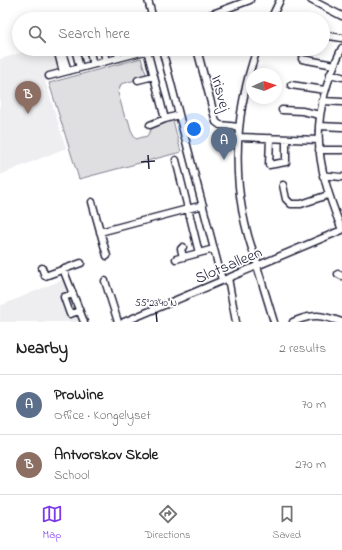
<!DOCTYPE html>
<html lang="en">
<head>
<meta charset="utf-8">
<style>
	body { margin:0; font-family:"Indie Flower",sans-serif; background:#f2f2f2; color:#222 }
	.compass { position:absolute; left:246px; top:68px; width:36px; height:36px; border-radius:50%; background:#fff; box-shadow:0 2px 10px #0003; rotate:87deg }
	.you { position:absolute; left:194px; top:129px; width:14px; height:14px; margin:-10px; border:3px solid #fff; border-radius:50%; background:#1a73e8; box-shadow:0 0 0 6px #1a73e833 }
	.badge { display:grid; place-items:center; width:26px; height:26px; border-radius:50%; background:#7c3aed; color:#fff; font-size:13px; font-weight:700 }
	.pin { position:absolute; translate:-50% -33px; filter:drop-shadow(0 1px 2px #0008) }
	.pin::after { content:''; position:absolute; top:21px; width:14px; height:12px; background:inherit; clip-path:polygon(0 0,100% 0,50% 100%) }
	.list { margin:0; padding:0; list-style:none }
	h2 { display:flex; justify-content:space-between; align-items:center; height:52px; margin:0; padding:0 16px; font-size:17px }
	h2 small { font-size:13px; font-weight:400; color:#767676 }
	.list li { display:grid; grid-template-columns:26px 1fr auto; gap:12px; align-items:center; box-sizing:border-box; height:60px; padding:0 16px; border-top:1px solid #e0e0e0 }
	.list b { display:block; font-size:15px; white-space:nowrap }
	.list p { margin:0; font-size:13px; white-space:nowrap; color:#767676 }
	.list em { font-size:13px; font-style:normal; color:#767676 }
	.icon { flex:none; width:22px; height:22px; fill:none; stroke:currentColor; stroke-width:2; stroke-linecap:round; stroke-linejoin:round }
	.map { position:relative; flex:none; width:342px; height:322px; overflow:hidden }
	.search { position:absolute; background:#fff; box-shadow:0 2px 10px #0003; left:12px; right:12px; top:12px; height:44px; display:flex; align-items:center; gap:10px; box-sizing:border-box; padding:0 14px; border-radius:22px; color:#767676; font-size:15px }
	.sheet { height:172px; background:#fff }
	nav { display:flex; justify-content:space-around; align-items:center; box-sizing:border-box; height:56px; border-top:1px solid #e0e0e0; background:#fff; font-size:11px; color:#767676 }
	nav a { display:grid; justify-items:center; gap:2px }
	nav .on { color:#7c3aed }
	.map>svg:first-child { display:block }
	.built { fill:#eeeef1 }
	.green { fill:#dfdfe2; stroke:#80808e }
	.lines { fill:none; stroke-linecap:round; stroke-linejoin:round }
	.minor-casing { stroke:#22223b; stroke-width:9 }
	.minor { stroke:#fff; stroke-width:6 }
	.ticks { fill:none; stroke:#22223b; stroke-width:1.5 }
	.labels { text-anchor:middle; stroke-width:3.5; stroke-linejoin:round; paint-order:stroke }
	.street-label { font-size:16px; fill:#22223b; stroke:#fff }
	.ticks-label { font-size:10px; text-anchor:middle; fill:#22223b; stroke:#fff; stroke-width:3.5; stroke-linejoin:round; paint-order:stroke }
</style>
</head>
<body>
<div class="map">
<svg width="342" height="322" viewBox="0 0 342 322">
	<rect width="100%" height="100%" fill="#fff"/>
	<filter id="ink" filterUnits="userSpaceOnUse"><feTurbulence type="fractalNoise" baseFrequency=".025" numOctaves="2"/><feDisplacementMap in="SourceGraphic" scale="8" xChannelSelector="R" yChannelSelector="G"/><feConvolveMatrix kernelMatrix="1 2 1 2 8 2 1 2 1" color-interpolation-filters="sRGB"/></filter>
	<g filter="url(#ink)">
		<path class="built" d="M34,49H52L60,77L45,81L66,148L0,175V59Z
			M64,279L81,322H0V306Z"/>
		<path class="green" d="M141,58L147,77L121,84L118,93L125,118L128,119L131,130L136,139L147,136L154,125L173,120L181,152L79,179L49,83Z"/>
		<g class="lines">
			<g class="minor-casing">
				<path id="minor" d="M148,0L153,19
					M311,0L342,16
					M199,19L250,0
					M271,19L280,0
					M323,35L342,38
					M57,49L63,72
					M61,49L68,71
					M75,49L80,68
					M89,49L93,64
					M103,49L106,61
					M117,49L119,58
					M162,49L222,280
					M197,49L216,122L220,125L239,127
					M257,49C232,120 230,195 258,265
					M147,50L165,119L179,115
					M302,59L334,65
					M330,74L342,77
					M49,76L153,49
					M138,80L154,76
					M291,85L325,90
					M322,101L342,102
					M282,110L302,111L320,115
					M150,125L165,119
					M319,126L342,127
					M238,137L319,140
					M270,138L269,165L286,162V139
					M319,150H342
					M176,160L199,253
					M323,176C330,175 335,177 342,177
					M283,185L286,199L291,204H301L328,195
					M92,202L107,256
					M342,230C314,160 308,118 342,48
					M100,232L203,205
					M183,257L181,249L183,247
					M176,259L214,249
					M257,266L274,322
					M42,268L45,276L81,263
					M63,269L84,322
					M338,274L342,276
					M228,278L236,322
					M105,281L118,322
					M73,294L64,297L70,314L79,311
					M124,322L342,230
					M293,322C314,313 321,315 342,322"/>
			</g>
			<use href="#minor" class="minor"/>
		</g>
	</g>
	<path class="ticks" d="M148,155L149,169M141,162L155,161M156,312L157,322"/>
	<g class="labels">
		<g class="street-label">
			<text transform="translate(222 93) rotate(75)" y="6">Irisvej</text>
			<text transform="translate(228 264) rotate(-23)" y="6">Slotsalleen</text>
		</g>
	</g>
	<g class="ticks-label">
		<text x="156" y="306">55°23'40"N</text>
	</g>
</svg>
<svg class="compass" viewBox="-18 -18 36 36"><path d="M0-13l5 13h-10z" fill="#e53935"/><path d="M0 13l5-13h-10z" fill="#767676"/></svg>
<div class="you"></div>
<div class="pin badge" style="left:224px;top:160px;background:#5c6f8a">A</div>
<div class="pin badge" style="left:28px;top:114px;background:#8d6e63">B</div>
<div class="search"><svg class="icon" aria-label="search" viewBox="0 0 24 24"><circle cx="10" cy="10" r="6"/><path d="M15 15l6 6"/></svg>Search here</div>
</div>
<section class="sheet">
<h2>Nearby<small>2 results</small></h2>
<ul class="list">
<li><span class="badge" style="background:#5c6f8a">A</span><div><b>ProWine</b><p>Office · Kongelyset</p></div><em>70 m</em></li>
<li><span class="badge" style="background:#8d6e63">B</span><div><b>Antvorskov Skole</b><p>School</p></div><em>270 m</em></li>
</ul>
</section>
<nav>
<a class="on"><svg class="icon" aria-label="map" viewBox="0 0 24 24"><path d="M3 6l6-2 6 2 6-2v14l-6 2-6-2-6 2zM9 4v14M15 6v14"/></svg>Map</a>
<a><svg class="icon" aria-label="directions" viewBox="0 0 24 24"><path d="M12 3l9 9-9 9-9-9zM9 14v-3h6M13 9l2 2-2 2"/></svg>Directions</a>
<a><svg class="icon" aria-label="saved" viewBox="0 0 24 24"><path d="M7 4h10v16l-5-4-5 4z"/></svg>Saved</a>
</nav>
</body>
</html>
